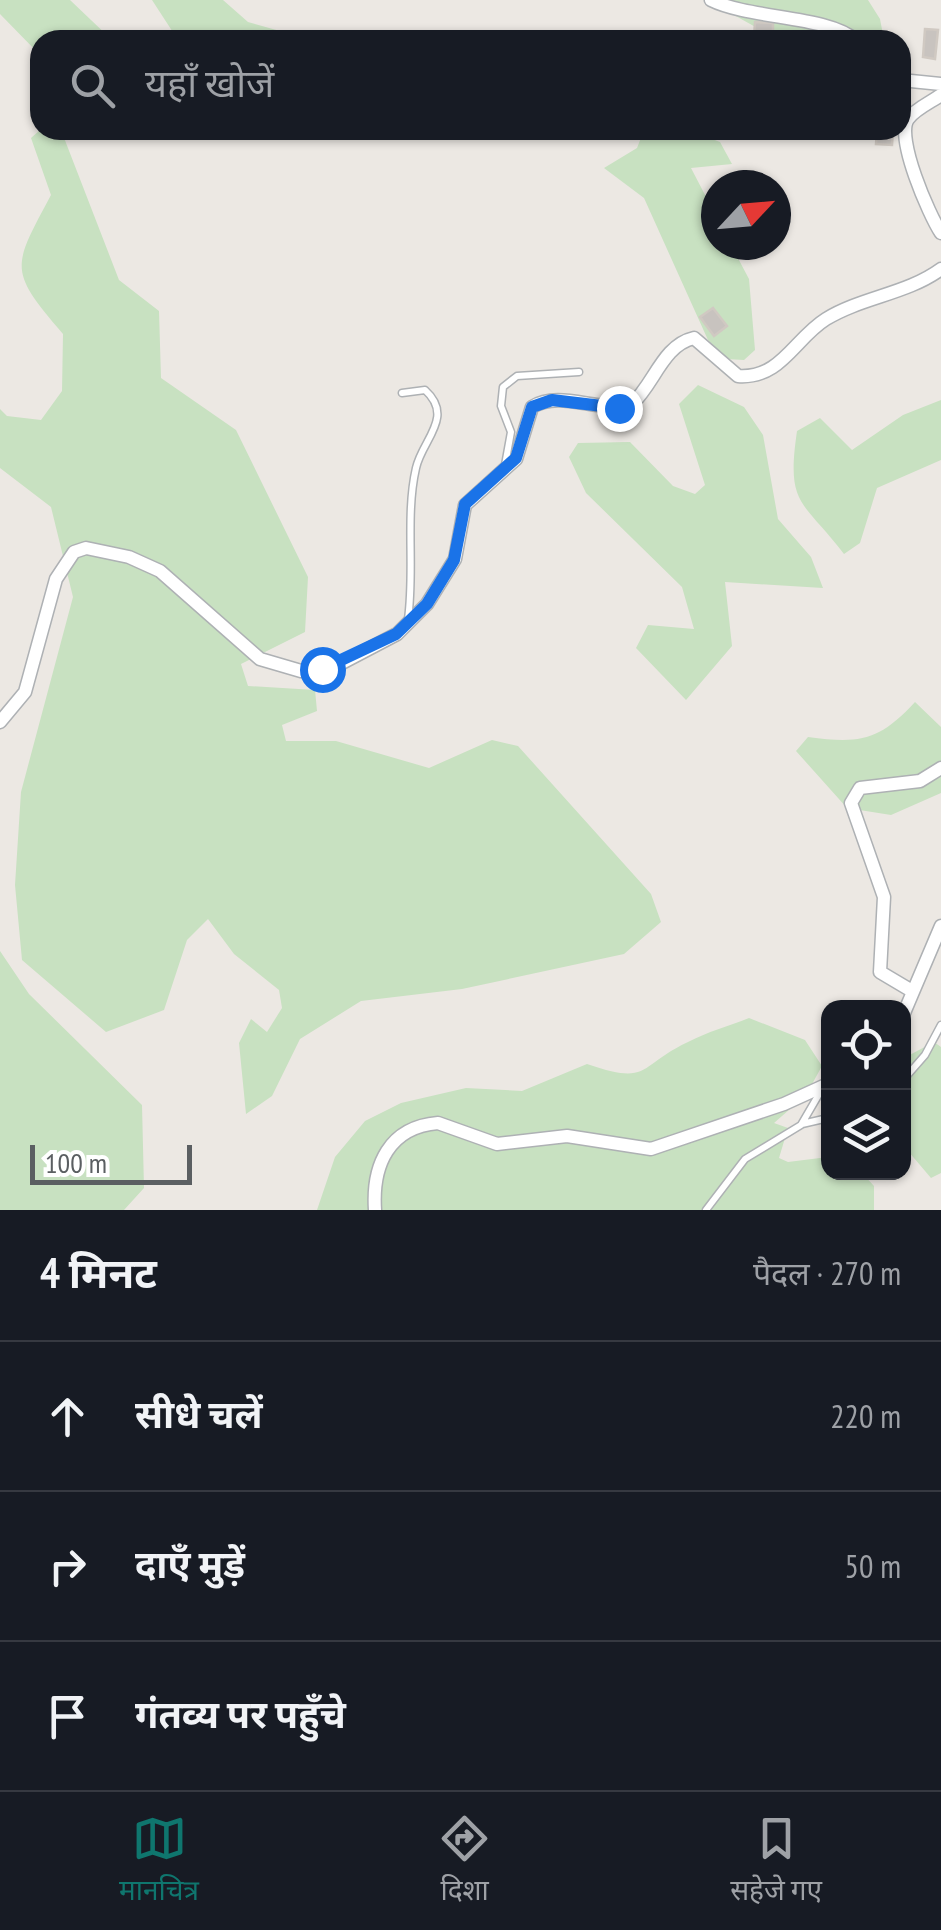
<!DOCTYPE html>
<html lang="hi">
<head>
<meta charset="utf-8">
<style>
	body { margin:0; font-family:"PT Sans Narrow","Noto Sans Devanagari",sans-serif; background:#242831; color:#f1f3f6 }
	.controls { position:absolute; right:30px; bottom:30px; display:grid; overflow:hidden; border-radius:20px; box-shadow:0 2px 8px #0004 }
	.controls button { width:90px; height:90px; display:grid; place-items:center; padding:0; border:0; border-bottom:2px solid #363941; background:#171b24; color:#f1f3f6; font:50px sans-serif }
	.compass { position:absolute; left:701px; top:170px; width:90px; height:90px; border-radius:50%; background:#171b24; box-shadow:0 2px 8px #0004; rotate:64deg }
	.scale { position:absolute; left:30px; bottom:25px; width:162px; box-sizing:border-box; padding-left:10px; border:5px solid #5b5f62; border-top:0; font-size:28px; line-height:35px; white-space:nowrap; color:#5b5f62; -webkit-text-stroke:8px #fff; paint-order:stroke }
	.stop { position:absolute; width:30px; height:30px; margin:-22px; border:8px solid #1a73e8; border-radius:50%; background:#fff }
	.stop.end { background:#1a73e8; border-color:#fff; box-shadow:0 2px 10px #0008 }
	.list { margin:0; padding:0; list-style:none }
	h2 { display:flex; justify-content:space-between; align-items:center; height:130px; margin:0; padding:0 40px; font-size:42px }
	h2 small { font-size:32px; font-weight:400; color:#9ea1a6 }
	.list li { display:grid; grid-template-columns:65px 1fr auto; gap:30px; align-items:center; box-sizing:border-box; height:150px; padding:0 40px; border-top:2px solid #363941 }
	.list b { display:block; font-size:38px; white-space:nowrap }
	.list em { font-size:32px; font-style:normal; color:#9ea1a6 }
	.icon { flex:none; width:55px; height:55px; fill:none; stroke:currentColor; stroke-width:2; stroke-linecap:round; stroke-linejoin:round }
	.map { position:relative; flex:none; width:941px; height:1210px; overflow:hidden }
	.search { position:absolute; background:#171b24; box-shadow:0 2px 8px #0004; left:30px; right:30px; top:30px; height:110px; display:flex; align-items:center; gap:25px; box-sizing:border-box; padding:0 35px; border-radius:30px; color:#9ea1a6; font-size:38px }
	.sheet { height:580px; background:#171b24 }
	nav { display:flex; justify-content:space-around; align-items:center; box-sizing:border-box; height:140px; border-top:2px solid #363941; background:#171b24; font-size:28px; color:#9ea1a6 }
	nav a { display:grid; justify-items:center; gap:5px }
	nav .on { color:#0f766e }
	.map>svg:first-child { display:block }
	.green { fill:#c8e1c1 }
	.building { fill:#c8c3bf; stroke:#d0c9c2; stroke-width:2.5 }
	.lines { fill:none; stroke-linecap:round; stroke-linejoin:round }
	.lane-casing { stroke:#aeb1b4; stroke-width:9 }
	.street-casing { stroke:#aeb1b4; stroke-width:15 }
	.lane { stroke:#fff; stroke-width:6 }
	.street { stroke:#fff; stroke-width:12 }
	.route { stroke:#1a73e8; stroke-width:12 }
</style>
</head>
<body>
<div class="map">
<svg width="941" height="1210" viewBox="0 0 941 1210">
	<rect width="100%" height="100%" fill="#ece8e3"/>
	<path class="green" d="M0,0H70L112,40H40V55L0,14Z
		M152,0H223L248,22L312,40H178Z
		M707,0H868L880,19L884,40H779Z
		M40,130H61L119,280L159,311L161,378L236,430L308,577L305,632L241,664L248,686L315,690L317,711L282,725L286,741H336L429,768L492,740L518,746L651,894L661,922L624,954L462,989L361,1001L300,1039L272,1096L246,1114L239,1043L251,1019L267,1032L282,1008L279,990L234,954L208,919L187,940L164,1010L106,1032L22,960L15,885L21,792L73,597L51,507L0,468V409L7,416L41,420L62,391L63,334C8,270 12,268 51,195L31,138Z
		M644,130H688L720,142L732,164L691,168L716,216V245H731L749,279L755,350L744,360L726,359L708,340L644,198L604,168L637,148Z
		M698,385L744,407L763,435L778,519L811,557L823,588L725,582L732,646L686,700L636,648L648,625L694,629L682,587L586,493L569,457L578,443L630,442L673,486L695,494L705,485L679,404Z
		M941,400V460L877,488L860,543L844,554C802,499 786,507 797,431L820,418L852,450L903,415Z
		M915,702L941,727V793L891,815L847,808L796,751L808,737C860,744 879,741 915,702Z
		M0,951L29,994L142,1105L144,1188L124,1210H0Z
		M749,1018L805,1040L822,1066L806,1095L774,1123L788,1128L779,1158L788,1162L828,1157V1172L862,1173L874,1186V1210H317L335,1157L365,1121L401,1103L466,1088L522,1091L587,1064C651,1086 637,1066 688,1042C707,1032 729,1026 749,1018Z
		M934,1042L941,1047V1173L931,1178L908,1151L904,1153V1058Z"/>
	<path class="building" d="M755,22L773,23V38L754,37Z
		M925,29L938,30L935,59L923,57Z
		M877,130H893L892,145L876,144Z
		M713,308L727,326L714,336L700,317Z"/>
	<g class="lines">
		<g class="lane-casing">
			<path id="lane" d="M402,393L425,390C455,417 422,440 416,468C405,516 415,569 408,619
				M505,465L511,432L501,406L503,387L517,376L579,372
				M904,1079L925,1055L941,1025
				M802,1124L828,1118
				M706,1210L745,1159L801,1125L822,1089"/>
		</g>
		<g class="street-casing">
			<path id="street" d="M711,0C749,19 830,16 855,40
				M901,80L941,84
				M941,95C931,102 915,109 908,119C895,137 929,215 941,233
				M0,722L25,692L56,579L74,552L86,548L129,557L160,571L260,659L301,671L336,666L397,634L427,604L455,559L465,505L516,459L532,407C561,389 600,414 632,404C654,384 663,345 694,338L738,376C781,379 794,339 826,319C862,297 907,294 941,269
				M912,991L880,972L884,897L851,803L860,788L920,781L941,768
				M904,1013L941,926
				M375,1210C372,1165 389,1127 438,1123L497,1144L567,1136L651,1149L784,1104L828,1084"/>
		</g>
		<use href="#lane" class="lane"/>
		<use href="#street" class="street"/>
	</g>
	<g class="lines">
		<path class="route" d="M322,669L396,634L427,604L454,560L465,504L516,458L532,407L552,400L619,408"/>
	</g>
</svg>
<div class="controls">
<button><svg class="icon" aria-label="locate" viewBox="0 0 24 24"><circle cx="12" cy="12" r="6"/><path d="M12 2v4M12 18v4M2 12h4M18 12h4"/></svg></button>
<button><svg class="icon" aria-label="layers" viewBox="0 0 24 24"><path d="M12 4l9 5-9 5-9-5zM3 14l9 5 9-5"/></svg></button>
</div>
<svg class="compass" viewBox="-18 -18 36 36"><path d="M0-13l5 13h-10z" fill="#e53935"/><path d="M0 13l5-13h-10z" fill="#9ea1a6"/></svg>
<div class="scale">100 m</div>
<div class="stop" style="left:322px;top:669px"></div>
<div class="stop end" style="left:619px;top:408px"></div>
<div class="search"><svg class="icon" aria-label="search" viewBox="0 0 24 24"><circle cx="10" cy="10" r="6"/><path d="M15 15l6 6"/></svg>यहाँ खोजें</div>
</div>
<section class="sheet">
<h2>4 मिनट<small>पैदल · 270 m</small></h2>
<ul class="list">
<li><svg class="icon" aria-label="ahead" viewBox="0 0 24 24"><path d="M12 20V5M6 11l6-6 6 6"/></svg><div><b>सीधे चलें</b></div><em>220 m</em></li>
<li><svg class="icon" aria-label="right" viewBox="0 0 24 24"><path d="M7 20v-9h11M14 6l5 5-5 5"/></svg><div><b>दाएँ मुड़ें</b></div><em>50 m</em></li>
<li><svg class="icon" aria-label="arrive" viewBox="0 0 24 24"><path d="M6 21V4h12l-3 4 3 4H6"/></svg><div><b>गंतव्य पर पहुँचे</b></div></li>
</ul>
</section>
<nav>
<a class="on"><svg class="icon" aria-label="map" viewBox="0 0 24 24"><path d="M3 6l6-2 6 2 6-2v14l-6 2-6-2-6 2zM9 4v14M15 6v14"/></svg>मानचित्र</a>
<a><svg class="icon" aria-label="directions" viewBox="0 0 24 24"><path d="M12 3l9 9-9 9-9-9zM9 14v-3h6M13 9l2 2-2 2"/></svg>दिशा</a>
<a><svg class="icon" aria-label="saved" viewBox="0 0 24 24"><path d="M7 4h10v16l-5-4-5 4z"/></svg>सहेजे गए</a>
</nav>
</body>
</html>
